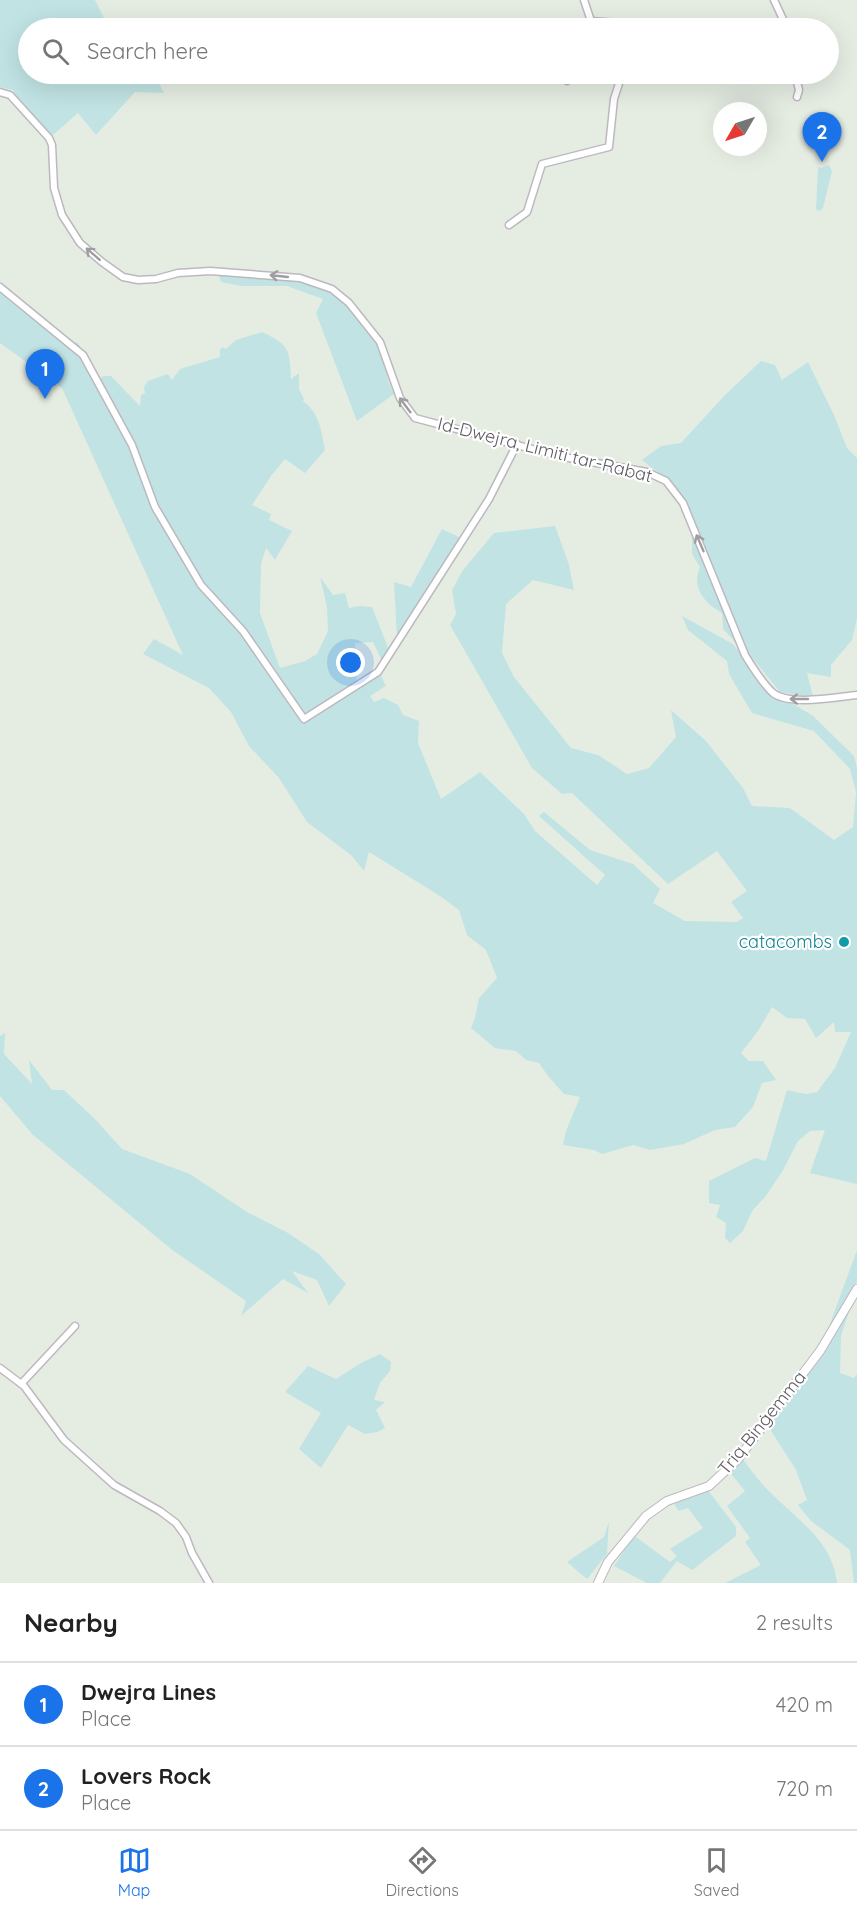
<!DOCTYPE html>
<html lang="en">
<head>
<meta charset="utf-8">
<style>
	body { margin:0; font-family:Quicksand,sans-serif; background:#f6f6f6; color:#222 }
	.compass { position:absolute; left:713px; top:102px; width:54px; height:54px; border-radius:50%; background:#fff; box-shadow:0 6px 24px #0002; rotate:231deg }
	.you { position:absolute; left:351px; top:663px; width:21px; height:21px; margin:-15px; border:4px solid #fff; border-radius:50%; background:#1a73e8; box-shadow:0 0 0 9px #1a73e833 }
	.badge { display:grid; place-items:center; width:39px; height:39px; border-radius:50%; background:#1a73e8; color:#fff; font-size:20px; font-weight:700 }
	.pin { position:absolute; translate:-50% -50px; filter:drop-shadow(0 2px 3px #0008) }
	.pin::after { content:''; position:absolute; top:32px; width:21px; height:18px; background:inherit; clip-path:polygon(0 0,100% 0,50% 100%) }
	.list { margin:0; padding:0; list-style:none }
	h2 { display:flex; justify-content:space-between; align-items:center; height:78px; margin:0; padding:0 24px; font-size:26px }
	h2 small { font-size:20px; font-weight:400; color:#767676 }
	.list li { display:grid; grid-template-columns:39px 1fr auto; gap:18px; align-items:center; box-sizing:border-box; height:84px; padding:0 24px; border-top:2px solid #e0e0e0 }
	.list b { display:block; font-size:22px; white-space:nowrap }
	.list p { margin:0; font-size:20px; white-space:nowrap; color:#767676 }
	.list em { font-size:20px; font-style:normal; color:#767676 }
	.icon { flex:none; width:33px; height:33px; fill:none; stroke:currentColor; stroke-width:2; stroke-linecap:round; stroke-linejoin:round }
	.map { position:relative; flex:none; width:857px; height:1583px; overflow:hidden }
	.search { position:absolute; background:#fff; box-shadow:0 6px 24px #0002; left:18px; right:18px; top:18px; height:66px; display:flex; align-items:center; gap:15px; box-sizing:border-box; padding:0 21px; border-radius:33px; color:#767676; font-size:22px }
	.sheet { height:246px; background:#fff }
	nav { display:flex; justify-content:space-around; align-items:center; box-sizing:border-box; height:84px; border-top:2px solid #e0e0e0; background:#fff; font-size:16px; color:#767676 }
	nav a { display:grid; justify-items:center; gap:3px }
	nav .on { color:#1a73e8 }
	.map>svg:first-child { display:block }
	.green { fill:#c1e3e3 }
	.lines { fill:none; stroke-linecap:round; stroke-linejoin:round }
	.minor-casing { stroke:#bdb8bf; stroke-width:9 }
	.tertiary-casing { stroke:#bdb8bf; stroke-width:10 }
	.minor { stroke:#fff; stroke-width:6 }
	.tertiary { stroke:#fff; stroke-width:8 }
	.oneway { stroke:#a09da1 }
	.culture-dot { fill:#0f9aa8; stroke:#fff; stroke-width:2 }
	.labels { text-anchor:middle; stroke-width:4.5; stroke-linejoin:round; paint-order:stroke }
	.street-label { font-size:18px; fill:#605b63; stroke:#fff }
	.culture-label { font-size:18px; fill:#0d838f; stroke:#fff; text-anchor:end }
</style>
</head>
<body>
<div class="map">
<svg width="857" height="1583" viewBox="0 0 857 1583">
	<rect width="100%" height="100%" fill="#e5ede3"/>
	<path class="green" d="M0,0H95L109,28H28V74H154L164,93L135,92L96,135L78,113L53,135C39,123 20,108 13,90L0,87Z
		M829,165L832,171L823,208L820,211L816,209L818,167L821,168Z
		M218,273L296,280L334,294L356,315L378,343L389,383L394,394L357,421L316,313L323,299L287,286H241L221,282Z
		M0,282L70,341L78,343L100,380L103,376H111L140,406L141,395L145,393L144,387L148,381L168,374L172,380L180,369L220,357V350L222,347L226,349L236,340L262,332C289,345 290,349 291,379L299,373V389L304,399L303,401C320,414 321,430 325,450L305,473L285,459L271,476L252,505L271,514L269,520L292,531L275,560L266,548L261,564L260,613L280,668L305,661L317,654L328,631L327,607L320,577L333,595L345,593L349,608L359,606L372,607L389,650L382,661L373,642L355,643L357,689L380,674L386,686L370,696L374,702L384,698L398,705L403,715L419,721L418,743L441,799L480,772L524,814L535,831L597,885L605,875L539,816L544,812L590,850L633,864L660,889L653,903L685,921L737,922L743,918L731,902L747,891L717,851L668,884L572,793L562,794L532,768L450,625L456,614L452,590L463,570L494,533L555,526L569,565L574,590L533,580L506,604L502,653L514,677L571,748L598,755L627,774L649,768L676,737L671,710L706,741L743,788L752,806L790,808L834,840L853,827L856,792L850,769L814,731L752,713L729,674L727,661L688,630L682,616L733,644L774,696L790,702L813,716L854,756L857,768V1184L810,1173L825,1130L810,1131L798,1141L782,1172L765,1197L752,1211L743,1231L730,1243L725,1238L726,1223L716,1217L720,1205L709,1203V1181L755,1158L766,1161L787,1090L806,1094L817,1092L835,1068L851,1032H835L834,1022L816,1038L805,1019L787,1018L772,1007L758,1031L741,1053L749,1061H763L776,1080L762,1083L753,1107L735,1127L715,1130L684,1144L650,1150L633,1145L602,1154L594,1150L563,1145L566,1131L580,1097L564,1094L548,1076L539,1063L526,1060L516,1051L495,1048L471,1028L475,1018L479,998L497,978L486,950L467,935L459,910L440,896L369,852L364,871L351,855L307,822L279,778L249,746L231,712L209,688L143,654L154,639L183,655L62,388L0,343Z
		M761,361L775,365L782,380L808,362L834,415L847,448L857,458V619L852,640L831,665V677L807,673L813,697L780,692L745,649L713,567L674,485L642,460L661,446L681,443L725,395Z
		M442,529L461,538L397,636L394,582L411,587Z
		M692,532L740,647L723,629L722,613C704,603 691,587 700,567L692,554Z
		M5,1033L4,1054L32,1084L29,1060L52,1090H64L96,1120L122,1149L190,1174L247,1212L288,1233L319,1254L346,1284L329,1306L317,1280L292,1271L308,1293L283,1279L241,1316L246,1301L171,1249L32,1134L0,1096V1036Z
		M857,1250V1282L827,1332Z
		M853,1300L841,1336L840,1373L854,1378L857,1374V1583H854L850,1550L811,1521L798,1505L807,1500L796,1470L768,1426L793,1393Z
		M380,1354L391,1362L390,1371L380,1383L374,1400L385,1402L376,1410L385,1428L377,1432L365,1434L348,1425L321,1468L299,1449L321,1413L285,1392L308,1366L336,1379L361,1363Z
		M742,1458C751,1470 761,1484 772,1494C799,1521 833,1542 837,1583H725L761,1565L745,1542L750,1538L727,1506L745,1491L729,1471Z
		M707,1489L736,1527V1536L692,1570L677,1561L660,1583H647L614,1566L633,1537H636L670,1562L677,1556L670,1549L703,1528L688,1508L679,1511L674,1504Z
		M609,1521L607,1554L587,1579L567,1562L604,1537Z"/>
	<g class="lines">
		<g class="minor-casing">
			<path id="minor" d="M774,0L787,28
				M591,21L631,24L630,28
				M579,28L591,21L584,0
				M565,74L567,81
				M795,74L799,90L797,97
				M0,92L10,95L49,138L52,145L54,188L62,215L80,243L102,262L123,277L138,280L156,279L178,273L210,271L300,278L332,289L349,303L380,342L400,398L415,418L558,456L647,472L666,481L683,503L745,655C753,668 762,683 773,693C790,706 836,697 857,695
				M509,225L527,212L542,164L609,147L614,99L622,74
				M0,287L83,355L132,445L155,507L201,585L243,631L304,719L378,672L489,499L517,444
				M0,1368L24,1386L64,1440L114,1485L160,1511L176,1523L186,1537L192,1553L209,1583
				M21,1384L75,1326"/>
		</g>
		<g class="tertiary-casing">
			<path id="tertiary" d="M598,1583L608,1562L646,1516L667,1501L709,1486L738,1459L820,1351L857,1289"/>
		</g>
		<use href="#minor" class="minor"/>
		<use href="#tertiary" class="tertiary"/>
	</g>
	<defs><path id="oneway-shaft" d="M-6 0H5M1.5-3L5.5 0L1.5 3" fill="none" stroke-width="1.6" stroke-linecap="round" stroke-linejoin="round" transform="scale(1.5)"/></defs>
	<g class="oneway">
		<use href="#oneway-shaft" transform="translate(93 254) rotate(-139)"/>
		<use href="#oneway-shaft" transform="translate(279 276) rotate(-174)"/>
		<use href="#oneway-shaft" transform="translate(405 405) rotate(-127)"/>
		<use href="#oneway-shaft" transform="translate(700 543) rotate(-113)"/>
		<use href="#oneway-shaft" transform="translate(799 699) rotate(180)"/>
	</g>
	<circle class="culture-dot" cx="844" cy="942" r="6"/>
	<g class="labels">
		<g class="street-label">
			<text transform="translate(545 450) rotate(14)" y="6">Id-Dwejra, Limiti tar-Rabat</text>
			<text transform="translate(762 1423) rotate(-51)" y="6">Triq Binġemma</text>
		</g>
		<g class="culture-label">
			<text x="832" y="948">catacombs</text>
		</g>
	</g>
</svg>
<svg class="compass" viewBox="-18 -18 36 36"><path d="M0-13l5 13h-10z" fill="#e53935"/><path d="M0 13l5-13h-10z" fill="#767676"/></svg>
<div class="you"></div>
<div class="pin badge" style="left:45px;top:399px">1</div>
<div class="pin badge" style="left:822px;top:162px">2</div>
<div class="search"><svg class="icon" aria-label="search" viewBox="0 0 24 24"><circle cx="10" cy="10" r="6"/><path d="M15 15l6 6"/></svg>Search here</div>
</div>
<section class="sheet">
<h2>Nearby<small>2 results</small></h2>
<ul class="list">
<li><span class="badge">1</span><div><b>Dwejra Lines</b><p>Place</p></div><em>420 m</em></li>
<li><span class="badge">2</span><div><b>Lovers Rock</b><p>Place</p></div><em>720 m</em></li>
</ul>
</section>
<nav>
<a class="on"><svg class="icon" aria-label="map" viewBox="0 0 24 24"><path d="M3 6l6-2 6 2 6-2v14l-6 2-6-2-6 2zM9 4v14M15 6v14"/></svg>Map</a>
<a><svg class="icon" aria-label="directions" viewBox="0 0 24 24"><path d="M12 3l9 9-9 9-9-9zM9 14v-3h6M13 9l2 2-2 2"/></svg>Directions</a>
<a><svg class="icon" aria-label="saved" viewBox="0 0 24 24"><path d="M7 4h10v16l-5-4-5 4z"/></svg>Saved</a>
</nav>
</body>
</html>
